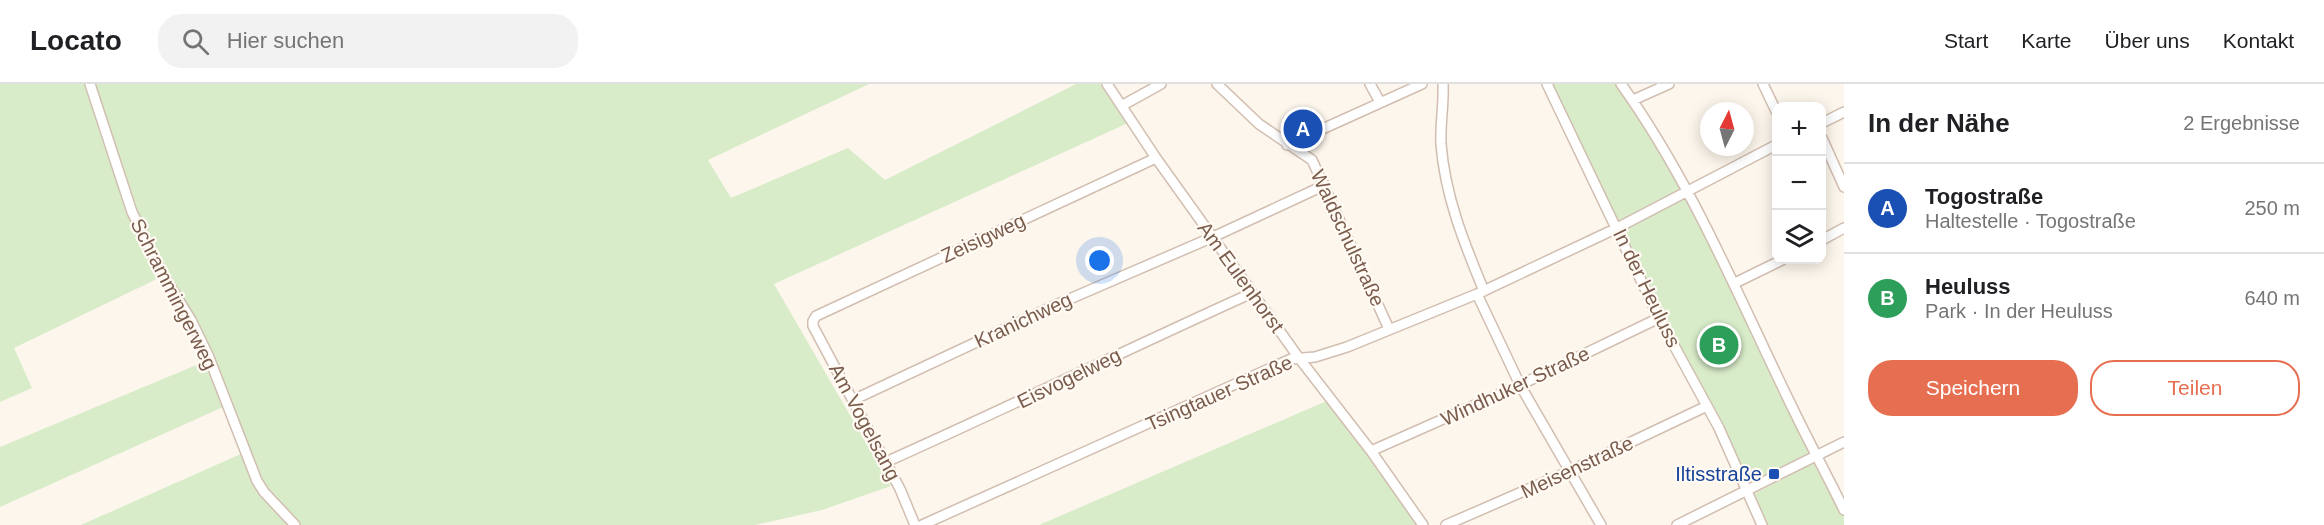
<!DOCTYPE html>
<html lang="de">
<head>
<meta charset="utf-8">
<style>
	body { margin:0; font-family:Helvetica,sans-serif; background:#f2f2f2; color:#202124 }
	.controls { position:absolute; right:18px; top:18px; display:grid; overflow:hidden; border-radius:12px; box-shadow:0 3px 15px #0003 }
	.controls button { width:54px; height:54px; display:grid; place-items:center; padding:0; border:0; border-bottom:2px solid #e0e0e0; background:#fff; color:#202124; font:30px sans-serif }
	.compass { position:absolute; left:1700px; top:18px; width:54px; height:54px; border-radius:50%; background:#fff; box-shadow:0 3px 15px #0003; rotate:6deg }
	.you { position:absolute; left:1100px; top:177px; width:21px; height:21px; margin:-15px; border:4px solid #fff; border-radius:50%; background:#1a73e8; box-shadow:0 0 0 9px #1a73e833 }
	.badge { display:grid; place-items:center; width:39px; height:39px; border-radius:50%; background:#e76f51; color:#fff; font-size:20px; font-weight:700 }
	.pin { position:absolute; translate:-50% -50%; border:3px solid #fff; box-shadow:0 2px 6px #0006 }
	.list { margin:0; padding:0; list-style:none }
	h2 { display:flex; justify-content:space-between; align-items:center; height:78px; margin:0; padding:0 24px; font-size:26px }
	h2 small { font-size:20px; font-weight:400; color:#757577 }
	.list li { display:grid; grid-template-columns:39px 1fr auto; gap:18px; align-items:center; box-sizing:border-box; height:90px; padding:0 24px; border-top:2px solid #e0e0e0 }
	.list b { display:block; font-size:22px; white-space:nowrap }
	.list p { margin:0; font-size:20px; white-space:nowrap; color:#757577 }
	.list em { font-size:20px; font-style:normal; color:#757577 }
	.actions { display:flex; gap:12px; padding:18px 24px }
	.actions a { flex:1; padding:14px 0; border:2px solid #e76f51; border-radius:24px; text-align:center; font-size:21px; color:#e76f51 }
	.actions .main { background:#e76f51; color:#fff }
	.icon { flex:none; width:33px; height:33px; fill:none; stroke:currentColor; stroke-width:2; stroke-linecap:round; stroke-linejoin:round }
	.map { position:relative; flex:none; width:1844px; height:441px; overflow:hidden }
	header { display:flex; align-items:center; gap:36px; box-sizing:border-box; height:84px; padding:0 30px; background:#fff; border-bottom:2px solid #e0e0e0 }
	header strong { font-size:28px }
	nav { display:flex; gap:33px; margin-inline-start:auto; font-size:21px }
	.search { width:420px; height:54px; background:#f2f2f2; display:flex; align-items:center; gap:15px; box-sizing:border-box; padding:0 21px; border-radius:24px; color:#757577; font-size:22px }
	main { display:flex }
	aside { flex:1; background:#fff }
	.map>svg:first-child { display:block }
	.green { fill:#d8ecc9 }
	.lines { fill:none; stroke-linecap:round; stroke-linejoin:round }
	.minor-casing { stroke:#d1beb0; stroke-width:12 }
	.minor { stroke:#fff; stroke-width:9 }
	.transit-dot { fill:#1a4fb4; stroke:#fffaf3; stroke-width:2 }
	.labels { text-anchor:middle; stroke-width:4.5; stroke-linejoin:round; paint-order:stroke }
	.street-label { font-size:20px; fill:#7a5c4d; stroke:#fffaf3 }
	.transit-label { font-size:20px; fill:#164399; stroke:#fffaf3; text-anchor:end }
</style>
</head>
<body>
<header>
<strong>Locato</strong>
<div class="search"><svg class="icon" aria-label="search" viewBox="0 0 24 24"><circle cx="10" cy="10" r="6"/><path d="M15 15l6 6"/></svg>Hier suchen</div>
<nav><a>Start</a><a>Karte</a><a>Über uns</a><a>Kontakt</a></nav>
</header>
<main>
<div class="map">
<svg width="1844" height="441" viewBox="0 0 1844 441">
	<rect width="100%" height="100%" fill="#fdf6ec"/>
	<path class="green" d="M0,0H869L708,76L731,114L848,64L885,96L1076,0H1100L1128,39L774,200L891,402L822,426L755,441H81L243,369L230,320L0,423V363L206,277L186,233L161,193L14,264L32,304L0,318Z
		M1551,0H1617L1632,20L1683,104L1681,107L1621,137L1616,136Z
		M1687,112L1810,366L1809,372L1752,400L1748,398L1662,233L1623,150L1624,145Z
		M1329,316L1420,441H1039Z
		M1813,379L1821,384L1844,432V441H1765L1754,410Z"/>
	<g class="lines">
		<g class="minor-casing">
			<path id="minor" d="M90,0L132,128L162,189L191,236L208,271L257,397L264,408L295,441
				M1107,0L1156,74L1299,274L1371,367L1423,441
				M1217,0L1259,40L1312,76L1389,245
				M1370,0L1380,18
				M1443,0C1444,20 1440,40 1441,60C1445,112 1464,159 1484,207
				M1547,0L1659,234L1719,344L1762,441
				M1621,0C1694,102 1740,217 1795,329C1811,362 1828,393 1844,426
				M1763,0L1776,27
				M1633,16L1669,0
				M1123,21L1161,0
				M1822,39L1844,28
				M1822,54L1844,103
				M1287,61L1422,0
				M1822,156L1844,144
				M1735,199L1782,176
				M1477,210L1520,301L1601,441
				M853,316L1058,220L1213,153L1325,101
				M1371,367L1520,301L1659,234
				M886,378C1009,323 1130,264 1252,209
				M915,441L900,405L813,242V237L816,232L1156,74
				M922,441L1291,275L1315,273L1347,263L1477,210L1617,144L1776,61
				M1446,441L1570,387L1707,322
				M1677,441L1844,358"/>
		</g>
		<use href="#minor" class="minor"/>
	</g>
	<rect class="transit-dot" x="1768" y="384" width="12" height="12" rx="3"/>
	<g class="labels">
		<g class="street-label">
			<text transform="translate(983 154) rotate(-25)" y="7">Zeisigweg</text>
			<text transform="translate(1348 154) rotate(65)" y="7">Waldschulstraße</text>
			<text transform="translate(1241 193) rotate(54)" y="7">Am Eulenhorst</text>
			<text transform="translate(1647 204) rotate(64)" y="7">In der Heuluss</text>
			<text transform="translate(174 210) rotate(63)" y="7">Schrammingerweg</text>
			<text transform="translate(1023 236) rotate(-25)" y="7">Kranichweg</text>
			<text transform="translate(1069 294) rotate(-26)" y="7">Eisvogelweg</text>
			<text transform="translate(1515 302) rotate(-25)" y="7">Windhuker Straße</text>
			<text transform="translate(1219 309) rotate(-24)" y="7">Tsingtauer Straße</text>
			<text transform="translate(865 338) rotate(62)" y="7">Am Vogelsang</text>
			<text transform="translate(1577 383) rotate(-25)" y="7">Meisenstraße</text>
		</g>
		<g class="transit-label">
			<text x="1762" y="397">Iltisstraße</text>
		</g>
	</g>
</svg>
<div class="controls">
<button>+</button>
<button>−</button>
<button><svg class="icon" aria-label="layers" viewBox="0 0 24 24"><path d="M12 4l9 5-9 5-9-5zM3 14l9 5 9-5"/></svg></button>
</div>
<svg class="compass" viewBox="-18 -18 36 36"><path d="M0-13l5 13h-10z" fill="#e53935"/><path d="M0 13l5-13h-10z" fill="#757577"/></svg>
<div class="you"></div>
<div class="pin badge" style="left:1303px;top:45px;background:#1a4fb4">A</div>
<div class="pin badge" style="left:1719px;top:261px;background:#2e9e5b">B</div>
</div>
<aside>
<h2>In der Nähe<small>2 Ergebnisse</small></h2>
<ul class="list">
<li><span class="badge" style="background:#1a4fb4">A</span><div><b>Togostraße</b><p>Haltestelle · Togostraße</p></div><em>250 m</em></li>
<li><span class="badge" style="background:#2e9e5b">B</span><div><b>Heuluss</b><p>Park · In der Heuluss</p></div><em>640 m</em></li>
</ul>
<div class="actions"><a class="main">Speichern</a><a>Teilen</a></div>
</aside>
</main>
</body>
</html>
